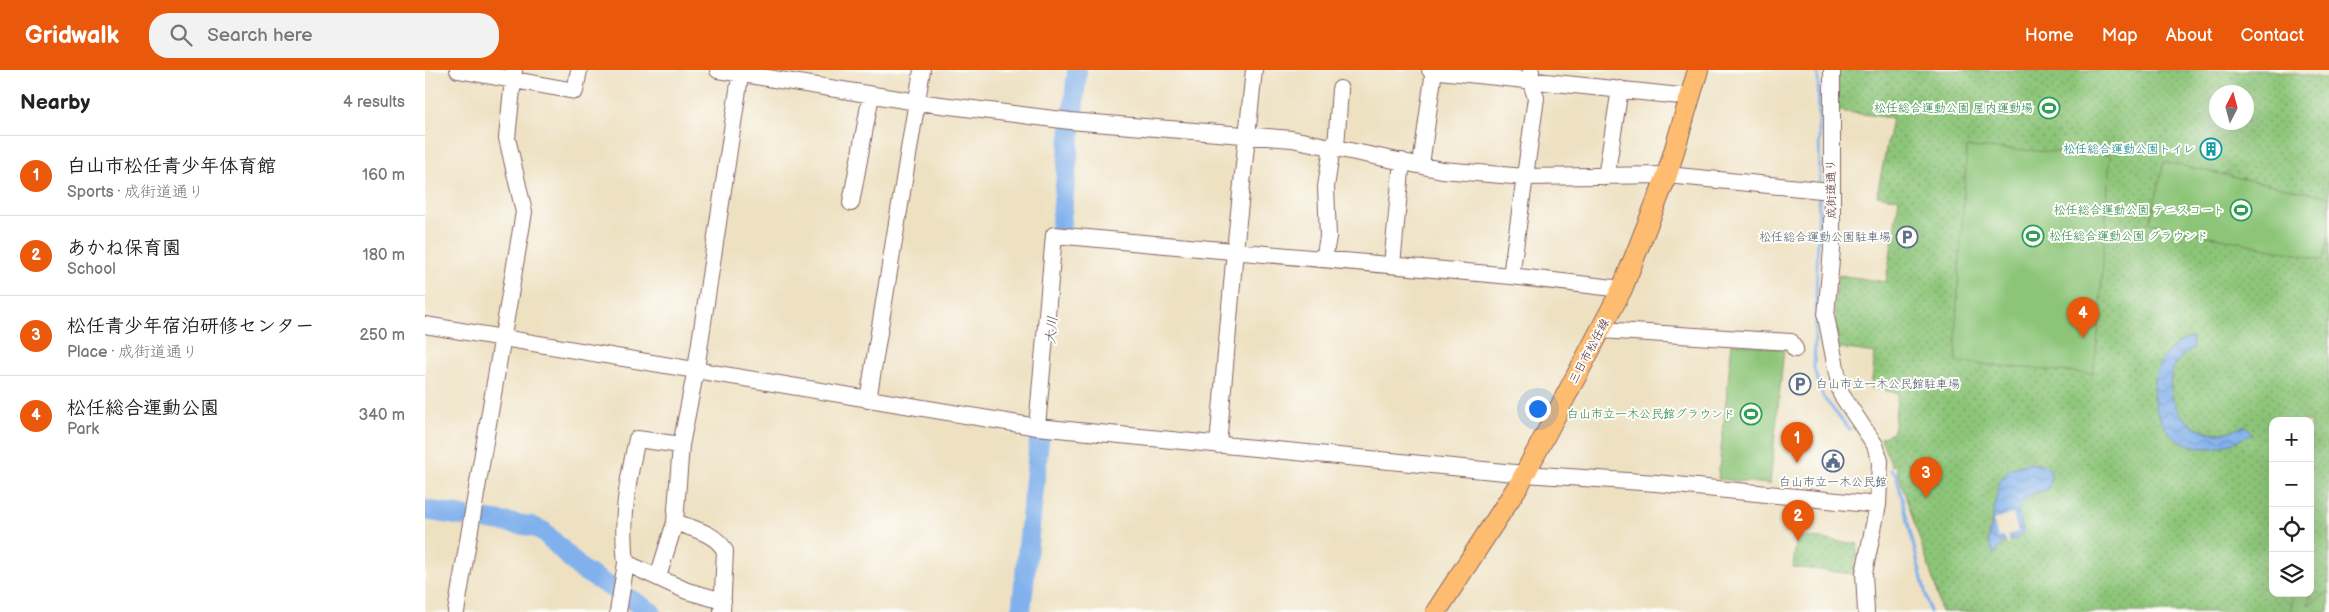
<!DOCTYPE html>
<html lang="en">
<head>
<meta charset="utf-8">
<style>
	body { margin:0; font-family:"Balsamiq Sans","Klee One",sans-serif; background:#f2f2f2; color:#222 }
	.controls { position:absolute; right:15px; bottom:15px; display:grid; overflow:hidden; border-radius:10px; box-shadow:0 5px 20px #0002 }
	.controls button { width:45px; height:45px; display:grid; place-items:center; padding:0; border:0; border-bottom:1px solid #e0e0e0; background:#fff; color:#222; font:25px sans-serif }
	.compass { position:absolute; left:1784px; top:15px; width:45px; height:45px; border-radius:50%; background:#fff; box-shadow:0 5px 20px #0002; rotate:6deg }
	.you { position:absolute; left:1112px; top:338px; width:18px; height:18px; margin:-12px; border:4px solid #fff; border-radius:50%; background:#1a73e8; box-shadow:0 0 0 8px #1a73e833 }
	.badge { display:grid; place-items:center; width:32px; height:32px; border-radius:50%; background:#ea580c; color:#fff; font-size:16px; font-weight:700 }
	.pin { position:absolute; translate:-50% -41px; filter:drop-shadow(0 1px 2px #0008) }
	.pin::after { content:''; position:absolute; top:26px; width:18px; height:15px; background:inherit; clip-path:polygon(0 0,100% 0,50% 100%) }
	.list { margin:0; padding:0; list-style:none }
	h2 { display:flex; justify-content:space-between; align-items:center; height:65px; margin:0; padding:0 20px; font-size:21px }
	h2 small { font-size:16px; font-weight:400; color:#767676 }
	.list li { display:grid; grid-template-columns:32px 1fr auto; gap:15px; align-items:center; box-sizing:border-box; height:80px; padding:0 20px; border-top:1px solid #e0e0e0 }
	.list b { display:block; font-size:19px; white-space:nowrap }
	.list p { margin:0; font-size:16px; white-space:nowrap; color:#767676 }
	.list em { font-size:16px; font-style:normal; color:#767676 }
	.icon { flex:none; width:28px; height:28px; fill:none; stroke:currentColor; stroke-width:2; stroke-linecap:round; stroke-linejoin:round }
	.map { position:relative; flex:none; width:1904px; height:542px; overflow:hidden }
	header { display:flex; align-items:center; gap:30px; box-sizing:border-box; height:70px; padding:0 25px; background:#ea580c; color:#fff }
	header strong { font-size:24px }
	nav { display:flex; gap:28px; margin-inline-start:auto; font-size:18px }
	.search { width:350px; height:45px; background:#f2f2f2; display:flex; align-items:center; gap:12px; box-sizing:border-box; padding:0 18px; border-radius:20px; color:#767676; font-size:19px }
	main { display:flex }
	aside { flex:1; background:#fff }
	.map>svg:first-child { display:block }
	.grass { fill:url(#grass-dots); stroke:#6b7252; fill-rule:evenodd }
	.pitch { fill:#8cc578; stroke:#6b7252 }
	.water { fill:url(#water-waves); stroke:#66688c }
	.pier { fill:#eee1c2 }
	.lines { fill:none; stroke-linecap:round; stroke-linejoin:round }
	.stream { stroke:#81b1ec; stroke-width:3 }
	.river { stroke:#81b1ec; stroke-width:20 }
	.minor-casing { stroke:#836360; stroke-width:18 }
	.major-casing { stroke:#836360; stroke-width:22 }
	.minor { stroke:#fff; stroke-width:16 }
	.major { stroke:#febc70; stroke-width:20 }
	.labels { text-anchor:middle; stroke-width:4; stroke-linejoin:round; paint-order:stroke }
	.leisure-label { font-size:12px; fill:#27864d; stroke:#fdfcf7; text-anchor:end }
	.culture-label { font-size:12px; fill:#0d838f; stroke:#fdfcf7; text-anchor:end }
	.street-label { font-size:12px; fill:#4a1f2b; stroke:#fdfcf7 }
	.service-label { font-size:12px; fill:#4e5e75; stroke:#fdfcf7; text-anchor:end }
	.water-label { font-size:14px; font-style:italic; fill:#5d526f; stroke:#fdfcf7 }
</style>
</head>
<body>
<header>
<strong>Gridwalk</strong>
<div class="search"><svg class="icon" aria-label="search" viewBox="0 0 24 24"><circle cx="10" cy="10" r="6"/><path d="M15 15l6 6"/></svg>Search here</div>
<nav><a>Home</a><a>Map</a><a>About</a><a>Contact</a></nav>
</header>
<main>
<aside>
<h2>Nearby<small>4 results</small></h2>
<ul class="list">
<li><span class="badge">1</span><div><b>白山市松任青少年体育館</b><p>Sports · 成街道通り</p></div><em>160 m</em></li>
<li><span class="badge">2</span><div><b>あかね保育園</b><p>School</p></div><em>180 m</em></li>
<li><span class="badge">3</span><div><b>松任青少年宿泊研修センター</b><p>Place · 成街道通り</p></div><em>250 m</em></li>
<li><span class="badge">4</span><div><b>松任総合運動公園</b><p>Park</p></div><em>340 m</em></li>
</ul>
</aside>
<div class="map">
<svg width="1904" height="542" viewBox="0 0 1904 542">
	<defs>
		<pattern id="grass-dots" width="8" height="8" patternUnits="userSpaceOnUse" patternTransform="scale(1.25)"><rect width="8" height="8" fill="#8cc578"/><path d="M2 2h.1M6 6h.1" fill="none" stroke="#749f63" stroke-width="1.8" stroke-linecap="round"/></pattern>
		<pattern id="water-waves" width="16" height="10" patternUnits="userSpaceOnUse" patternTransform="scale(1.25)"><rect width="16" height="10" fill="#81b1ec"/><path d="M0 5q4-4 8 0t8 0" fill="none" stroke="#6c8fbf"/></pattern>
	</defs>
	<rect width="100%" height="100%" fill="#fdfcf7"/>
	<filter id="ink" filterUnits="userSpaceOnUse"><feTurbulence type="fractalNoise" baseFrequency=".02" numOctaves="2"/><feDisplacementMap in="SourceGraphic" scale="10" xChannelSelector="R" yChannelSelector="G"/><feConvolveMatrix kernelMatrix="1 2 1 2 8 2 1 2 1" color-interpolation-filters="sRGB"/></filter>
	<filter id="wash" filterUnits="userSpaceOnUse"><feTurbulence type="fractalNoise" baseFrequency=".0096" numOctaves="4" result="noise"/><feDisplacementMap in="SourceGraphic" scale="20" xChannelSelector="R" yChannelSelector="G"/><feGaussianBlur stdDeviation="1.12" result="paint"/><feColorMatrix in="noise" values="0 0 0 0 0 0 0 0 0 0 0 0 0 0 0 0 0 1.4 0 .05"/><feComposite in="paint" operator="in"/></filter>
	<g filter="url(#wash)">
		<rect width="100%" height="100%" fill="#eee1c2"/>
		<path class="grass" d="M1412,0H1847L1904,9V542H1516L1510,516L1470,394L1467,396L1455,368L1468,363L1473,323L1446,318L1450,283L1414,278L1409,233L1414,205L1461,212L1474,129L1452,125L1467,48L1413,41ZM1792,22H1822V52H1792ZM1848,351H1885V523H1848Z
			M1372,466L1433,474L1429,504L1368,497Z"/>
		<path class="pitch" d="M1542,77L1685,85L1673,265L1668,304L1531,292V251Z
			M1739,92L1904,127V162L1898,190L1725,153Z
			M1307,273L1359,279L1345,414L1293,409Z
			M1904,522V542H1865L1869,523L1885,526L1883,535Z"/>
		<path class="water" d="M1766,267L1769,278C1716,303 1761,389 1820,355L1827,364C1814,370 1797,378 1783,378C1720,377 1708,288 1766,267Z
			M1604,393L1619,395L1626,401L1624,419C1618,422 1611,422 1606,425C1581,439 1603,454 1596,465C1592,471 1584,470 1578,473C1574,476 1572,481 1569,485L1563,471L1575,410L1584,399Z"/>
		<path class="pier" d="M1588,444L1593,462L1582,465L1585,473L1582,474L1579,466L1573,468L1568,450Z"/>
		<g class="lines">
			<path class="stream" d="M1393,0L1395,116
				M1394,125L1389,299L1398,327L1425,360
				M1466,400L1471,404L1505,542"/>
			<path class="river" d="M648,43L652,0
				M635,162L646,58
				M0,440L38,446
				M56,449L106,456L118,461L157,500L189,519
				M205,529L226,542
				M596,542L615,362"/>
		</g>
	</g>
	<g filter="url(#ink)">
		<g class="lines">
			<g class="minor-casing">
				<path id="minor" d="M33,0L150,21L154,0
					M293,0L492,32L645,51L867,69L1017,100L1100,107L1242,105L1406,121
					M1005,0L1265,27
					M1407,0V179L1401,246L1416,324L1450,375L1455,391L1453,435L1439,503L1441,542
					M911,78L915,19
					M996,95L1009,0
					M1181,107L1195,19
					M426,133L446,25
					M899,189L903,167L901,117L907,77
					M967,195L977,91
					M1086,206L1111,28L1105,9L1106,1
					M0,255L612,357L1100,404L1231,413L1453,435
					M1176,260L1366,272L1370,279
					M443,330L497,0
					M612,357L629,165L1086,206L1197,219
					M256,375L212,369C202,413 196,448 201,493L262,521L298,531
					M793,375L810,180L829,0
					M233,507L250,452
					M31,542L99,142L82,68L89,0
					M193,542L201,493
					M297,542L300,481C291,463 268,459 250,452L256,375L271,299L316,0"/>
			</g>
			<g class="major-casing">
				<path id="major" d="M1011,542L1095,413L1197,219L1242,105L1273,0"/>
			</g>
			<use href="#minor" class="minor"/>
			<use href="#major" class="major"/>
		</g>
	</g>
	<defs>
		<g id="stadium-ring" transform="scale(1.125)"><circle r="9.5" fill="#fdfcf7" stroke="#2e9e5b" stroke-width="1.5"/><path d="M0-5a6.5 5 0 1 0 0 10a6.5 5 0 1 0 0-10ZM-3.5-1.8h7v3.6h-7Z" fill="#2e9e5b"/></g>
		<g id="building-ring" transform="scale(1.125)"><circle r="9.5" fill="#fdfcf7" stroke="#0f9aa8" stroke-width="1.5"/><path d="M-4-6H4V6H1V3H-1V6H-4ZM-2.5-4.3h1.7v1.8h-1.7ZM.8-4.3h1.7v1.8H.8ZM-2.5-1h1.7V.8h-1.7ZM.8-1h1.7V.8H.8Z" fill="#0f9aa8"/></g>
		<g id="parking-ring" transform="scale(1.125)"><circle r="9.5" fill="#fdfcf7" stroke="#5c6f8a" stroke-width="1.5"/><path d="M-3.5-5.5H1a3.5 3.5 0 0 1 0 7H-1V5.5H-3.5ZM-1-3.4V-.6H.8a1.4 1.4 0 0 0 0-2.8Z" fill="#5c6f8a"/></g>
		<g id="civic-ring" transform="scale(1.125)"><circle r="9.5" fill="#fdfcf7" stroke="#5c6f8a" stroke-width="1.5"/><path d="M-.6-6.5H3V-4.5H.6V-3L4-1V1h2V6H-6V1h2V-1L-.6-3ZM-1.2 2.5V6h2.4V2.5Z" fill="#5c6f8a"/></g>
	</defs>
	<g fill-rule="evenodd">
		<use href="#stadium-ring" x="1624" y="38"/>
		<use href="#building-ring" x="1786" y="79"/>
		<use href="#stadium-ring" x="1816" y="140"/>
		<use href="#stadium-ring" x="1608" y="166"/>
		<use href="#parking-ring" x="1482" y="167"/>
		<use href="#parking-ring" x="1375" y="314"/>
		<use href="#stadium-ring" x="1326" y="344"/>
		<use href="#civic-ring" x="1408" y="391"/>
	</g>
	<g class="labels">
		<g class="leisure-label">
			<text x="1608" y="42">松任総合運動公園 屋内運動場</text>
			<text x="1800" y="144">松任総合運動公園 テニスコート</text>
			<text x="1624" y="170" text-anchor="start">松任総合運動公園 グラウンド</text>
			<text x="1310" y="348">白山市立一木公民館グラウンド</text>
		</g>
		<g class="culture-label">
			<text x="1770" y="83">松任総合運動公園トイレ</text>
		</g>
		<g class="street-label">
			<text transform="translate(1406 119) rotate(-91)" y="4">成街道通り</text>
			<text transform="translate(1164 281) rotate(-62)" y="4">三日市松任線</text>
		</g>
		<g class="service-label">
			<text x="1466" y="171">松任総合運動公園駐車場</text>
			<text x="1391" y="318" text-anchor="start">白山市立一木公民館駐車場</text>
			<text x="1408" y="416" text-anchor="middle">白山市立一木公民館</text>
		</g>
		<g class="water-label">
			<text transform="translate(626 260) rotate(-84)" y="5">大川</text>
		</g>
	</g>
</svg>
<div class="controls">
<button>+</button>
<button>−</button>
<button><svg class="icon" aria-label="locate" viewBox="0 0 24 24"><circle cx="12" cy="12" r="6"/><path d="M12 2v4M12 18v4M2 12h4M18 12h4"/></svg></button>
<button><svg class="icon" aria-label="layers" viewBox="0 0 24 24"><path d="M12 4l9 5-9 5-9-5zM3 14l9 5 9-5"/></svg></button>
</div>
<svg class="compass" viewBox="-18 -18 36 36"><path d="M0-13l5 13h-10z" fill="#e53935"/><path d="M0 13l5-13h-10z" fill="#767676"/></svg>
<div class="you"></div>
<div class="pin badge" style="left:1372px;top:393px">1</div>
<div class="pin badge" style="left:1373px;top:471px">2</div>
<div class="pin badge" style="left:1501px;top:428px">3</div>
<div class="pin badge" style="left:1658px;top:268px">4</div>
</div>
</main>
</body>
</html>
